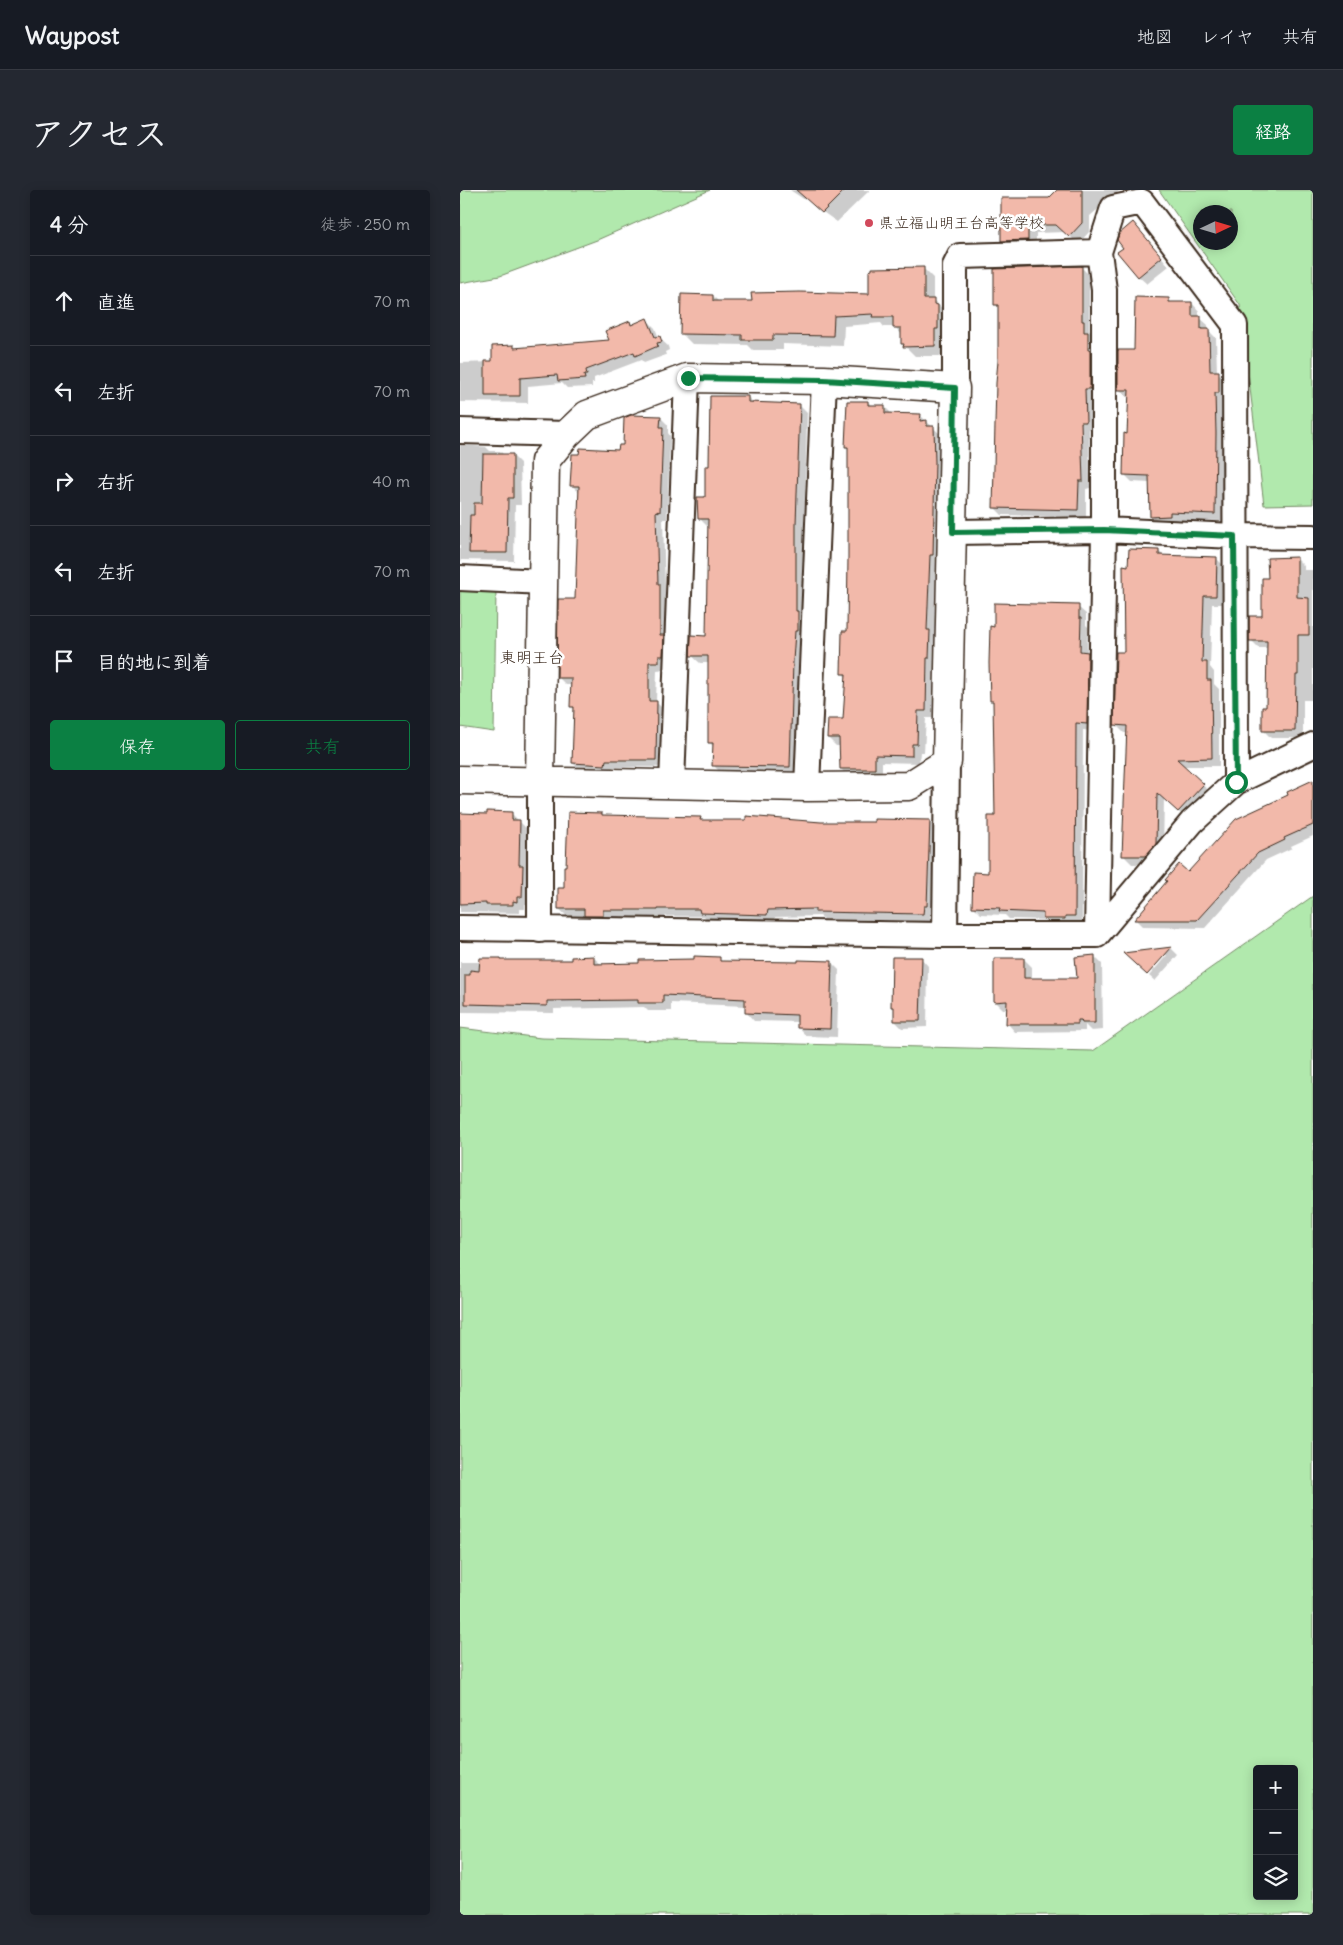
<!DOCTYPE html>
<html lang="ja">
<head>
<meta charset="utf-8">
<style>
	body { margin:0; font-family:Delius,"Klee One",sans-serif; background:#242831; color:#f1f3f6 }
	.controls { position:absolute; right:15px; bottom:15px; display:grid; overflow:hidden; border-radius:5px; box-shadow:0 2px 12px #0003 }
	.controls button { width:45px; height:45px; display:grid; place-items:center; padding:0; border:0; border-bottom:1px solid #363941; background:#171b24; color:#f1f3f6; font:25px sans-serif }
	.compass { position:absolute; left:733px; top:15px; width:45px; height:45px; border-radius:50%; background:#171b24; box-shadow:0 2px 12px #0003; rotate:86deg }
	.stop { position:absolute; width:15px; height:15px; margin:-11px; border:4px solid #0b8043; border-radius:50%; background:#fff }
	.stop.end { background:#0b8043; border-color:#fff; box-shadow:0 1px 5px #0008 }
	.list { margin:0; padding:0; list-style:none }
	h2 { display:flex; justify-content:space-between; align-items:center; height:65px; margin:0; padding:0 20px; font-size:21px }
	h2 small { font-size:16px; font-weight:400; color:#9ea1a6 }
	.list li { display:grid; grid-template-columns:32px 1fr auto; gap:15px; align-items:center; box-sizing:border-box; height:90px; padding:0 20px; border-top:1px solid #363941 }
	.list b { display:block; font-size:19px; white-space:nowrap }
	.list em { font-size:16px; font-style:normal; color:#9ea1a6 }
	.actions { display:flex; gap:10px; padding:15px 20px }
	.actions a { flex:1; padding:11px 0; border:1px solid #0b8043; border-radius:5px; text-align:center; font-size:18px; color:#0b8043 }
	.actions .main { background:#0b8043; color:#fff }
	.icon { flex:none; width:28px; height:28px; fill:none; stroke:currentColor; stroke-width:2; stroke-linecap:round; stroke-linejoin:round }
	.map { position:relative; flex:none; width:853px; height:1725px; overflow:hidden; border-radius:5px }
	header { display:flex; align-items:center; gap:30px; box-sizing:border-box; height:70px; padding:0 25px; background:#171b24; border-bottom:1px solid #363941 }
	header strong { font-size:24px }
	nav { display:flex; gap:28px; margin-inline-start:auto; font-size:18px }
	.intro { display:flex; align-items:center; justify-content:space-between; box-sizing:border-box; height:120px; padding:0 30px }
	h1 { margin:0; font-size:35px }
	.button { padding:12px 22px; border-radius:5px; background:#0b8043; color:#fff; font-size:18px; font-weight:700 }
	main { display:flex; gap:30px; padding:0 30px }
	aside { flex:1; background:#171b24; border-radius:5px; box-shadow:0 2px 12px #0003 }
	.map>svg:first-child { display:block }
	.green { fill:#b1e9ad; stroke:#768a66; fill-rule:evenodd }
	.shadow { fill:#0003 }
	.building { fill:#f2b9aa; stroke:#3b2a1e }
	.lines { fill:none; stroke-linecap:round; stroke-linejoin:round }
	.minor-casing { stroke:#3b2a1e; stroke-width:28 }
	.tertiary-casing { stroke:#3b2a1e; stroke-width:31 }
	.minor { stroke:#fff; stroke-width:24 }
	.tertiary { stroke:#fff; stroke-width:28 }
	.route { stroke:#0b8043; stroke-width:6 }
	.poi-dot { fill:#d1495b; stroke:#fff; stroke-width:2 }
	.labels { text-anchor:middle; stroke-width:5; stroke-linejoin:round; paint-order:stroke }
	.poi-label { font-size:15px; fill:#3b2a1e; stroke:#fff; text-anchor:start }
	.neighbourhood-label { font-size:16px; fill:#3b2a1e; stroke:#fff }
</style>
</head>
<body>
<header>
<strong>Waypost</strong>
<nav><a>地図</a><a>レイヤ</a><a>共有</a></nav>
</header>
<div class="intro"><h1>アクセス</h1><a class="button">経路</a></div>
<main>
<aside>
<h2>4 分<small>徒歩 · 250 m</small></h2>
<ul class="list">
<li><svg class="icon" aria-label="ahead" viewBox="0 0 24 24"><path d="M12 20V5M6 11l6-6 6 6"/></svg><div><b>直進</b></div><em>70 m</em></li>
<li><svg class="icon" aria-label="left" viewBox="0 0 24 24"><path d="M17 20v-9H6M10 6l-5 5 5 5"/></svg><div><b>左折</b></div><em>70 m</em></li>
<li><svg class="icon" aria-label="right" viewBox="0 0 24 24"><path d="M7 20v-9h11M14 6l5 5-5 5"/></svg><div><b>右折</b></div><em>40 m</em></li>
<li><svg class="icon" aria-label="left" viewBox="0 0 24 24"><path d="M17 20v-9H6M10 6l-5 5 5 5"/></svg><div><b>左折</b></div><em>70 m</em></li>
<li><svg class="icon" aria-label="arrive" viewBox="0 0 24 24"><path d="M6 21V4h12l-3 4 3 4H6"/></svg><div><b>目的地に到着</b></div></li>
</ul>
<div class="actions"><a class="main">保存</a><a>共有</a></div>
</aside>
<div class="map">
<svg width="853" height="1725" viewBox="0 0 853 1725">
	<rect width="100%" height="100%" fill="#fff"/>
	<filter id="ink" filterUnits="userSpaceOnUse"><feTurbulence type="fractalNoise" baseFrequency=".02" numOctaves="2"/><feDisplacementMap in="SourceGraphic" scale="10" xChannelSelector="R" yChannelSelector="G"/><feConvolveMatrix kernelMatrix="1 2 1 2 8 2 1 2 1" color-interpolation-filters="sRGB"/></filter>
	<g filter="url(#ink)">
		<path class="green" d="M0,0H250L137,50L40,86L0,93Z
			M699,0H853V314L804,315L780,115ZM741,22H771V52H741Z
			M0,398L36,399L34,542L0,537Z
			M853,706V1725H0V838L81,848L633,861ZM797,1579H834V1706H797Z"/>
		<path class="shadow" d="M330,0H410L377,32L357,18L347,7L345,10Z
			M598,0H660L630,26V41L618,54L606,42L576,43V58L550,59L542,51Z
			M681,42L709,76L687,94L678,86Z
			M463,78L473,88V110L484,120V166H455L442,153V145L435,137H424L421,133L384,136L383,156L323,154V160H293L288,155L232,154L222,144L253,106L259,112H293L410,105Z
			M622,78L629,85V139L631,147L635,151L634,240L629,239L630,298L626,299V327L542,325L534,317L539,171V118L535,114Z
			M708,109L712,113H732L739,121V127L748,135V140L756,148L757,182L766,190V210H762L763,251L762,331L717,330V333L699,334L691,326L690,293L672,292L664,284L670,207H667L659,199L676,162Z
			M187,130L195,138L199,148L208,156L209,160L205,162L206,165L184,173L181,170L134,188V193H132V197L107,198L102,193L68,196V213L0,212V173L33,172L54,157L56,159L151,151L170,132L173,135Z
			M288,207L294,214L339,215L347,223L338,584L261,583L253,575L254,557L249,552V473H240L232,466L248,447L250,336H247L239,328L246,308L250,277Z
			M408,212L412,216H424L432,224L460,225L481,245L480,372H477L475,447L477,449V476H474L473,528H466L464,562H460L459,573L422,572V587H389L381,579V556H376L368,548L385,530L387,488L383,484L388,442L390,260L386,257Z
			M200,227L208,235V243L210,246L207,329H203L205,401L207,403L206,479L197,480L196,512L204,520L203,577H153V582L121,581L113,573L115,520L111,516L112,495H106L98,487L117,410L120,304L112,295L160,261Z
			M0,255L26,257L30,261H40L44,265H52L60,273L61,315H55L54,371L1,370L0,374Z
			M698,361L704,366L756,368L764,376V414H752L750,477L754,482V494L759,499V576H723L751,603L727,629L704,609L703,662L693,674H672L664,666L668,543H664L656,535L665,464L669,377Z
			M836,368L844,376V380H853V510H843V548H811L803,540L808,519V458H799L791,450L804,428L809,389Z
			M618,417L626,424V435L628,437L627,462L636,471L634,541L623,540L622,734L592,737L585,730L549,729L545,725L521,724L513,716L530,684L536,627L534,514L531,510Z
			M853,592V646L831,656L832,658L806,670L745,738L683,737L676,730L728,684L829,605L828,603Z
			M51,623L67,639L66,680L70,684V714H65V719H60V723L0,722V625H28Z
			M142,625L144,627L240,628L243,631L361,633L470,632L477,639L475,724L471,723L470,731L364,729L360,726L315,727V732L248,730L244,726H205V727H150V733H133L127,726H107L99,719L105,699Z
			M712,759L718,765L695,791L689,786L707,765L665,763Z
			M133,767L142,775L259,769L262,772L340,774L371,772L379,780L377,847L346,846L338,837V832L294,831L286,822V816L211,813V821H188L184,817L94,819V823L0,822V772H21L41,769L43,772H113Z
			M635,767L642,774L643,840L631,841L625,835V841L555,842L548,834V819H543L535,811L564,769L572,777V789H619Z
			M461,768L468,776L467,837L442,838L435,831V819L433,817Z"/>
		<path class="building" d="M336,0H385L362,23Z
			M597,0H622V33L609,47L596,35H568V50L541,51V8H589Z
			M673,32L702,67L678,87L657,62L663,58L657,50L659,44Z
			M622,76V131H624V142H628V160H630V199H625L626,232H621L623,291H619L618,320L533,318L536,193L538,171V115H534V79Z
			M464,77V109H474V114L478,115V139H475V156L443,157L444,154H441V138H433V127H412L413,124L374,126L373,146L313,145V150H282V145L220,144L221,104L253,105V111H292L291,103L340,102L409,104V81L412,80V78Z
			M675,107L709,108V112H732V126H741V139H749L750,181H759V203H755L756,243L755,324L710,322V326L690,327L689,286L663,285L664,243L667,244L669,200H658V160H674Z
			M187,128L195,147L200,146L202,152L197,153L198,156L175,166L174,162L126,180L127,185H124L125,189L98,191L97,185L60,188V206H25V171H32V156L54,155V158L149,150L145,141L170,131L171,135Z
			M250,206H288V212L340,214L336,334V421H338V441H335L333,471L330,577L252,576L253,553H248V466H230L231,445L246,446L248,329H238L237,307H245V276H249Z
			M387,211H408V215H425V223L461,224L460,231L467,230V236H474L475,272L473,365H470L467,440H470L469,468H467L466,521H458L457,554H452V566L415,565V579H380L379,548H367L368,529H383L386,484H381L382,441H387L388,367V257H385Z
			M171,225L201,226L200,237H203L200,322L196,321L198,394H200V445H204L203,466H199V472H189V511H197L196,570H146L145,575L112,573L114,517H110L111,488H97L98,409H115L119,296H110L112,264H119L120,258L158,260L159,255H163L164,228Z
			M23,264H53V308H48L47,363H9L10,325H14V313H22Z
			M669,359L699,360V365L757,367L756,406H744L742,472H747V490H751L752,568L717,569L744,594L718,622L697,603L696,654L685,666H662L667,536L654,535L656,462H664L663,375L668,376Z
			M837,367V407L849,408V445H838V485H836L835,541H802V517H806L807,451H789V426H802V388H808L807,368Z
			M534,413L619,415V428H621L620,461L628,462L627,534L616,533L615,726H605V729H583V723L539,721L540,718L512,717L513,682L528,683V626H535L533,511H530L529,473L530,436L534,437Z
			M853,590V635L824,648L825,650L798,663L737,730H674L707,691L705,690L719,674L728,682L776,629L828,605L827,602Z
			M27,621L52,622V630H60L59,675H63L62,707H57V712L53,711V715H26V713L0,714V623L27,624Z
			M108,622L142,623V625L241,627L240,630H286V626L361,632H414V629L470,630L467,716H464L463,724L355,722V719L308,720L307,725L240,723L239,719H198V720H143V726H124V719H98V698H104V676H106Z
			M712,757L687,785L663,763Z
			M635,765V833H622L621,830H618V834H546L547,811L534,812V768H564V788H617L615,767Z
			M134,766V774L179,773V770L234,769V766L260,767V771L338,772V770L372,771L370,839L337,838V825L285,823V809L203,805V813H178V810L87,811V816L5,814V785H10V780L19,781L20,768H41V770H111V767Z
			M432,767H462L460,831H434V817H431Z"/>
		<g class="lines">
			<g class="minor-casing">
				<path id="minor" d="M495,198V76L500,66L639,62L653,18L682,12L775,135L776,592
					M0,241L107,244
					M493,342L644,340L774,346L853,347
					M0,388L83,392
					M212,594L227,188
					M347,597L364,190
					M0,738L485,745H637L732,632L776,592L853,555
					M80,740V591
					M485,745L487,572
					M637,745L644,340V100L639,62"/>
			</g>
			<g class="tertiary-casing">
				<path id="tertiary" d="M0,590L347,597L449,596L487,572L495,198L364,190L227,188L127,225L107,244L85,271L80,591"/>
			</g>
			<use href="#minor" class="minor"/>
			<use href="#tertiary" class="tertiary"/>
		</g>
	</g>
	<g class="lines" filter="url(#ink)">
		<path class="route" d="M228,188L364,190L495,198L493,342L644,340L774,346L776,592"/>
	</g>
	<circle class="poi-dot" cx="409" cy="33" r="5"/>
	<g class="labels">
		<g class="poi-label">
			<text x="419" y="38">県立福山明王台高等学校</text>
		</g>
		<g class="neighbourhood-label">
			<text x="72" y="473">東明王台</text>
		</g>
	</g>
</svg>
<div class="controls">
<button>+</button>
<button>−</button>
<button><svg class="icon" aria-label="layers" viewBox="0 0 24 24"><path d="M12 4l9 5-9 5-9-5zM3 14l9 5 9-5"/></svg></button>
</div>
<svg class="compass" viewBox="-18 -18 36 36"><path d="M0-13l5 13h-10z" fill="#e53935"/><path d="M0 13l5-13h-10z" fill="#9ea1a6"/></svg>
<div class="stop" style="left:776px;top:592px"></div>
<div class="stop end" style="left:228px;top:188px"></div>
</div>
</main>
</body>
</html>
